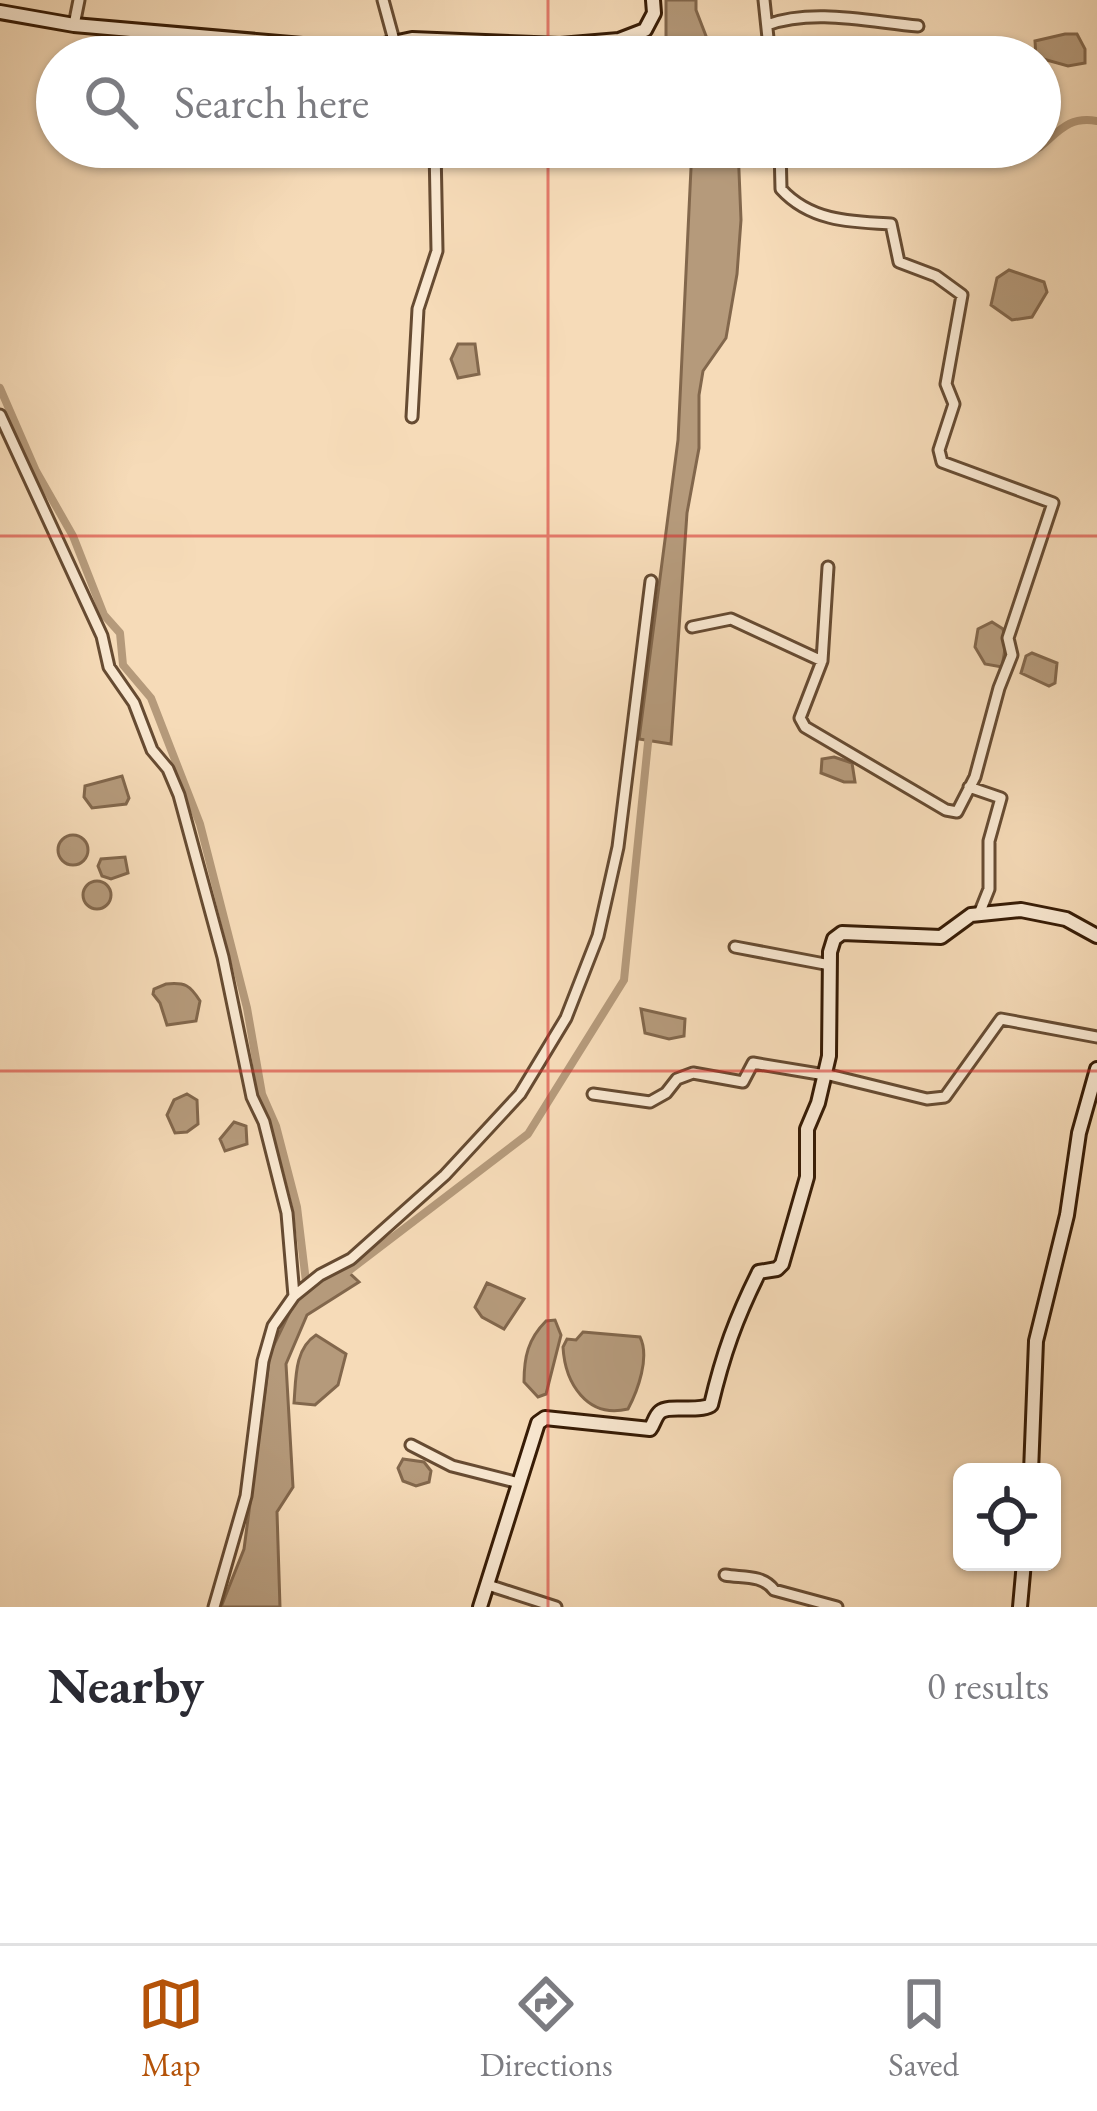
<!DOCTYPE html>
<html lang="en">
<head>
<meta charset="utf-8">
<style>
	body { margin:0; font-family:"EB Garamond",serif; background:#f7f7f7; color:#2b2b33 }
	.controls { position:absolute; right:36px; bottom:36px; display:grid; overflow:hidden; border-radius:18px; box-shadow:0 3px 9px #0004 }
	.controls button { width:108px; height:108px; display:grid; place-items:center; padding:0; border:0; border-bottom:3px solid #e1e1e2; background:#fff; color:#2b2b33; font:60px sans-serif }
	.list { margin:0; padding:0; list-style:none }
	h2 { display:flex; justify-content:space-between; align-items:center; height:156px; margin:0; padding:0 48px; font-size:51px }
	h2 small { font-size:39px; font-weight:400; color:#7c7c81 }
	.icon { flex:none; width:66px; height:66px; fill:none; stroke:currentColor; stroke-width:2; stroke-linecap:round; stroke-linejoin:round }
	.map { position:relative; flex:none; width:1097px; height:1607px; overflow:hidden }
	.search { position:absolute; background:#fff; box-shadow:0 3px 9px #0004; left:36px; right:36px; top:36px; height:132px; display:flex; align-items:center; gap:30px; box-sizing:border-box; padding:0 42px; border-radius:66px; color:#7c7c81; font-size:45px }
	.sheet { height:336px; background:#fff }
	nav { display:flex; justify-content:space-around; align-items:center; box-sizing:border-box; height:168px; border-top:3px solid #e1e1e2; background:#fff; font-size:33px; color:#7c7c81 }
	nav a { display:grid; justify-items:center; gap:6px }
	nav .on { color:#b45309 }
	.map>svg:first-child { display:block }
	.water { fill:#b59a7b; stroke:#82674c; stroke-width:3 }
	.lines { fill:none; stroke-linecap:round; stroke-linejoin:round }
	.canal { stroke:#b59a7b; stroke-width:8 }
	.street-casing { stroke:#664b32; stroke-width:15 }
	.secondary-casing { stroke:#361b05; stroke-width:18 }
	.street { stroke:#f9e8d1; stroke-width:9 }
	.secondary { stroke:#f9e8d1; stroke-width:12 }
	.grid { fill:none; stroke:#d62828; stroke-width:3; stroke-opacity:0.55 }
</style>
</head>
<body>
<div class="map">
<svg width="1097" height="1607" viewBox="0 0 1097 1607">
	<rect width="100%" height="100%" fill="#f6dbb8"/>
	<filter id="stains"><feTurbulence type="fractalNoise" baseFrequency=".00167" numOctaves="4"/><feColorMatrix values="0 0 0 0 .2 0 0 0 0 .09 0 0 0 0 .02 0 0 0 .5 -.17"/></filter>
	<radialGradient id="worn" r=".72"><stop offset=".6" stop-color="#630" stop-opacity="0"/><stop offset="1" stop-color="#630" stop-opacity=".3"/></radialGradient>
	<path class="water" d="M666,0H696V10L711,49L746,57H666Z
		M1065,34H1077L1085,49V63L1068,66L1036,57L1035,41Z
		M692,147H738L741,220L737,274L726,338L703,371L699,395V448L687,513L671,744L639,739L678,440Z
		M1009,270L1044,282L1047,292L1032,317L1012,320L991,305L997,278Z
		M458,344H475L479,374L458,378L451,359Z
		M992,622L1003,629L1006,643L1002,667L985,664L975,647L978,629Z
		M1032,653L1057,663L1055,683L1049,686L1021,673L1026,656Z
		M834,757L852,763L855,782H844L821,773L822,759Z
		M122,776L129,798L126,804L92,808L84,797L85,786Z
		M58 850a15 15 0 1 1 30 0a15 15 0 1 1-30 0Z
		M125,857L128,873L111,879L102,876L98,866L101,859Z
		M83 895a14 14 0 1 1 28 0a14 14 0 1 1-28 0Z
		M166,984C185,982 190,985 200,1001L196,1021L167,1025L160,1003L153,994L154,989Z
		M641,1009L685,1019L684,1036L669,1039L645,1033Z
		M187,1094L197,1100L198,1124L187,1132L175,1133L167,1115L174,1100Z
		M234,1122L246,1126L247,1144L225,1151L220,1139Z
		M343,1267L359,1282L307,1315L286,1364L293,1487L277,1512L280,1607H221L244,1549L270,1353L297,1297L317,1279Z
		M487,1283L524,1299L504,1329L482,1317L475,1307Z
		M555,1320L561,1335L546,1394L538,1397L524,1382C524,1357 528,1339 546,1321Z
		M583,1332L640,1337C650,1357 638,1390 628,1409C587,1419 565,1383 563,1347L567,1339L576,1340Z
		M316,1335L346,1354L338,1385L315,1405L294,1403C296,1380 294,1349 316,1335Z
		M403,1459L424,1462L431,1471L429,1482L416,1486L403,1481L398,1468Z"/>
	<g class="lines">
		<path class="canal" d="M966,147C988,157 1019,160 1040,147
			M1040,147C1060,130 1070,116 1097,121
			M0,388L36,471L73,536L104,615L120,633L123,665L151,698L200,824L247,1008L262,1094L276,1126L297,1207L307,1290
			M342,1276L528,1134L624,980L649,733"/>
		<g class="street-casing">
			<path id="street" d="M383,0L395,44
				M764,0L770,57
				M74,25L79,0
				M767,25C813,8 871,22 918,26
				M412,39L419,57
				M0,415L102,636L109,667L134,703L152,750L168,769L179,795L223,957L252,1097L264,1122L287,1213L294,1296L273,1326L263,1361L246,1496L214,1607
				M412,417L418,309L437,251L435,147
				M692,627L731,619L822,661L800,718L805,727L946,810L957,812L975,777L999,688L1012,655L1008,638L1053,503L942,462L939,450L954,404L946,384L962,295L936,276L899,262L891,224C850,222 810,221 781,189L780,147
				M822,661L828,567
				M969,787L1001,798L989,841V889L979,914
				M735,947L830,965
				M825,1074L927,1099L945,1097L1001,1019L1097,1037
				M593,1094L650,1102L666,1093L677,1079L693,1073L743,1082L753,1063L825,1075
				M294,1296L320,1275L351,1259L445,1175L520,1094L566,1018L598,936L618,847L651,581
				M411,1445L452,1466L519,1483
				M725,1575C742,1578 762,1574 774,1590L837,1607
				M488,1585L556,1607"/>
		</g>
		<g class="secondary-casing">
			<path id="secondary" d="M0,12L74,25L360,50L412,39L560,45L619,40L645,30L654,13L653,0
				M1031,1472L1036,1341L1067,1215L1079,1133L1097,1069
				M480,1607L538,1423L545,1418L650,1429C654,1424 655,1416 660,1412C669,1404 697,1413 711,1405C723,1354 736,1318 759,1272L777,1269L782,1264L807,1177V1129L818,1103L829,1056L830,952L834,939L842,933L941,937L971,915L1021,910L1066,919L1097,936
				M1020,1607L1024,1562"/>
		</g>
		<use href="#street" class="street"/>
		<use href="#secondary" class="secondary"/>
	</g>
	<path class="grid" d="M548,0V57M548,147V1607M0,536H1097M0,1071H1097"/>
	<rect width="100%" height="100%" filter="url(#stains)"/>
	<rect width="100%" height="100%" fill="url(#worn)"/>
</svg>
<div class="controls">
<button><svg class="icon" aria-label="locate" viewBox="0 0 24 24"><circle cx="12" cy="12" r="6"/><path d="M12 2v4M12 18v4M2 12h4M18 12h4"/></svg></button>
</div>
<div class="search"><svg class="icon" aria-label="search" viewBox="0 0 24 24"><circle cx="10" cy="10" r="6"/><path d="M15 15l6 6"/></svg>Search here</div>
</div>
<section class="sheet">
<h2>Nearby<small>0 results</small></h2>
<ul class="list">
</ul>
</section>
<nav>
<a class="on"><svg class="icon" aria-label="map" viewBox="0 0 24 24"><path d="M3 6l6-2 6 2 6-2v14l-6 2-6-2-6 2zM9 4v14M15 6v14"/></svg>Map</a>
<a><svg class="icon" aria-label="directions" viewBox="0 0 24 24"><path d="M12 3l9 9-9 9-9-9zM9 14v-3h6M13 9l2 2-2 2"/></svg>Directions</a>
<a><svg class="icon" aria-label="saved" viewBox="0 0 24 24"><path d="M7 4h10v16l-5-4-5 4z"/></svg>Saved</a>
</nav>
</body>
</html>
